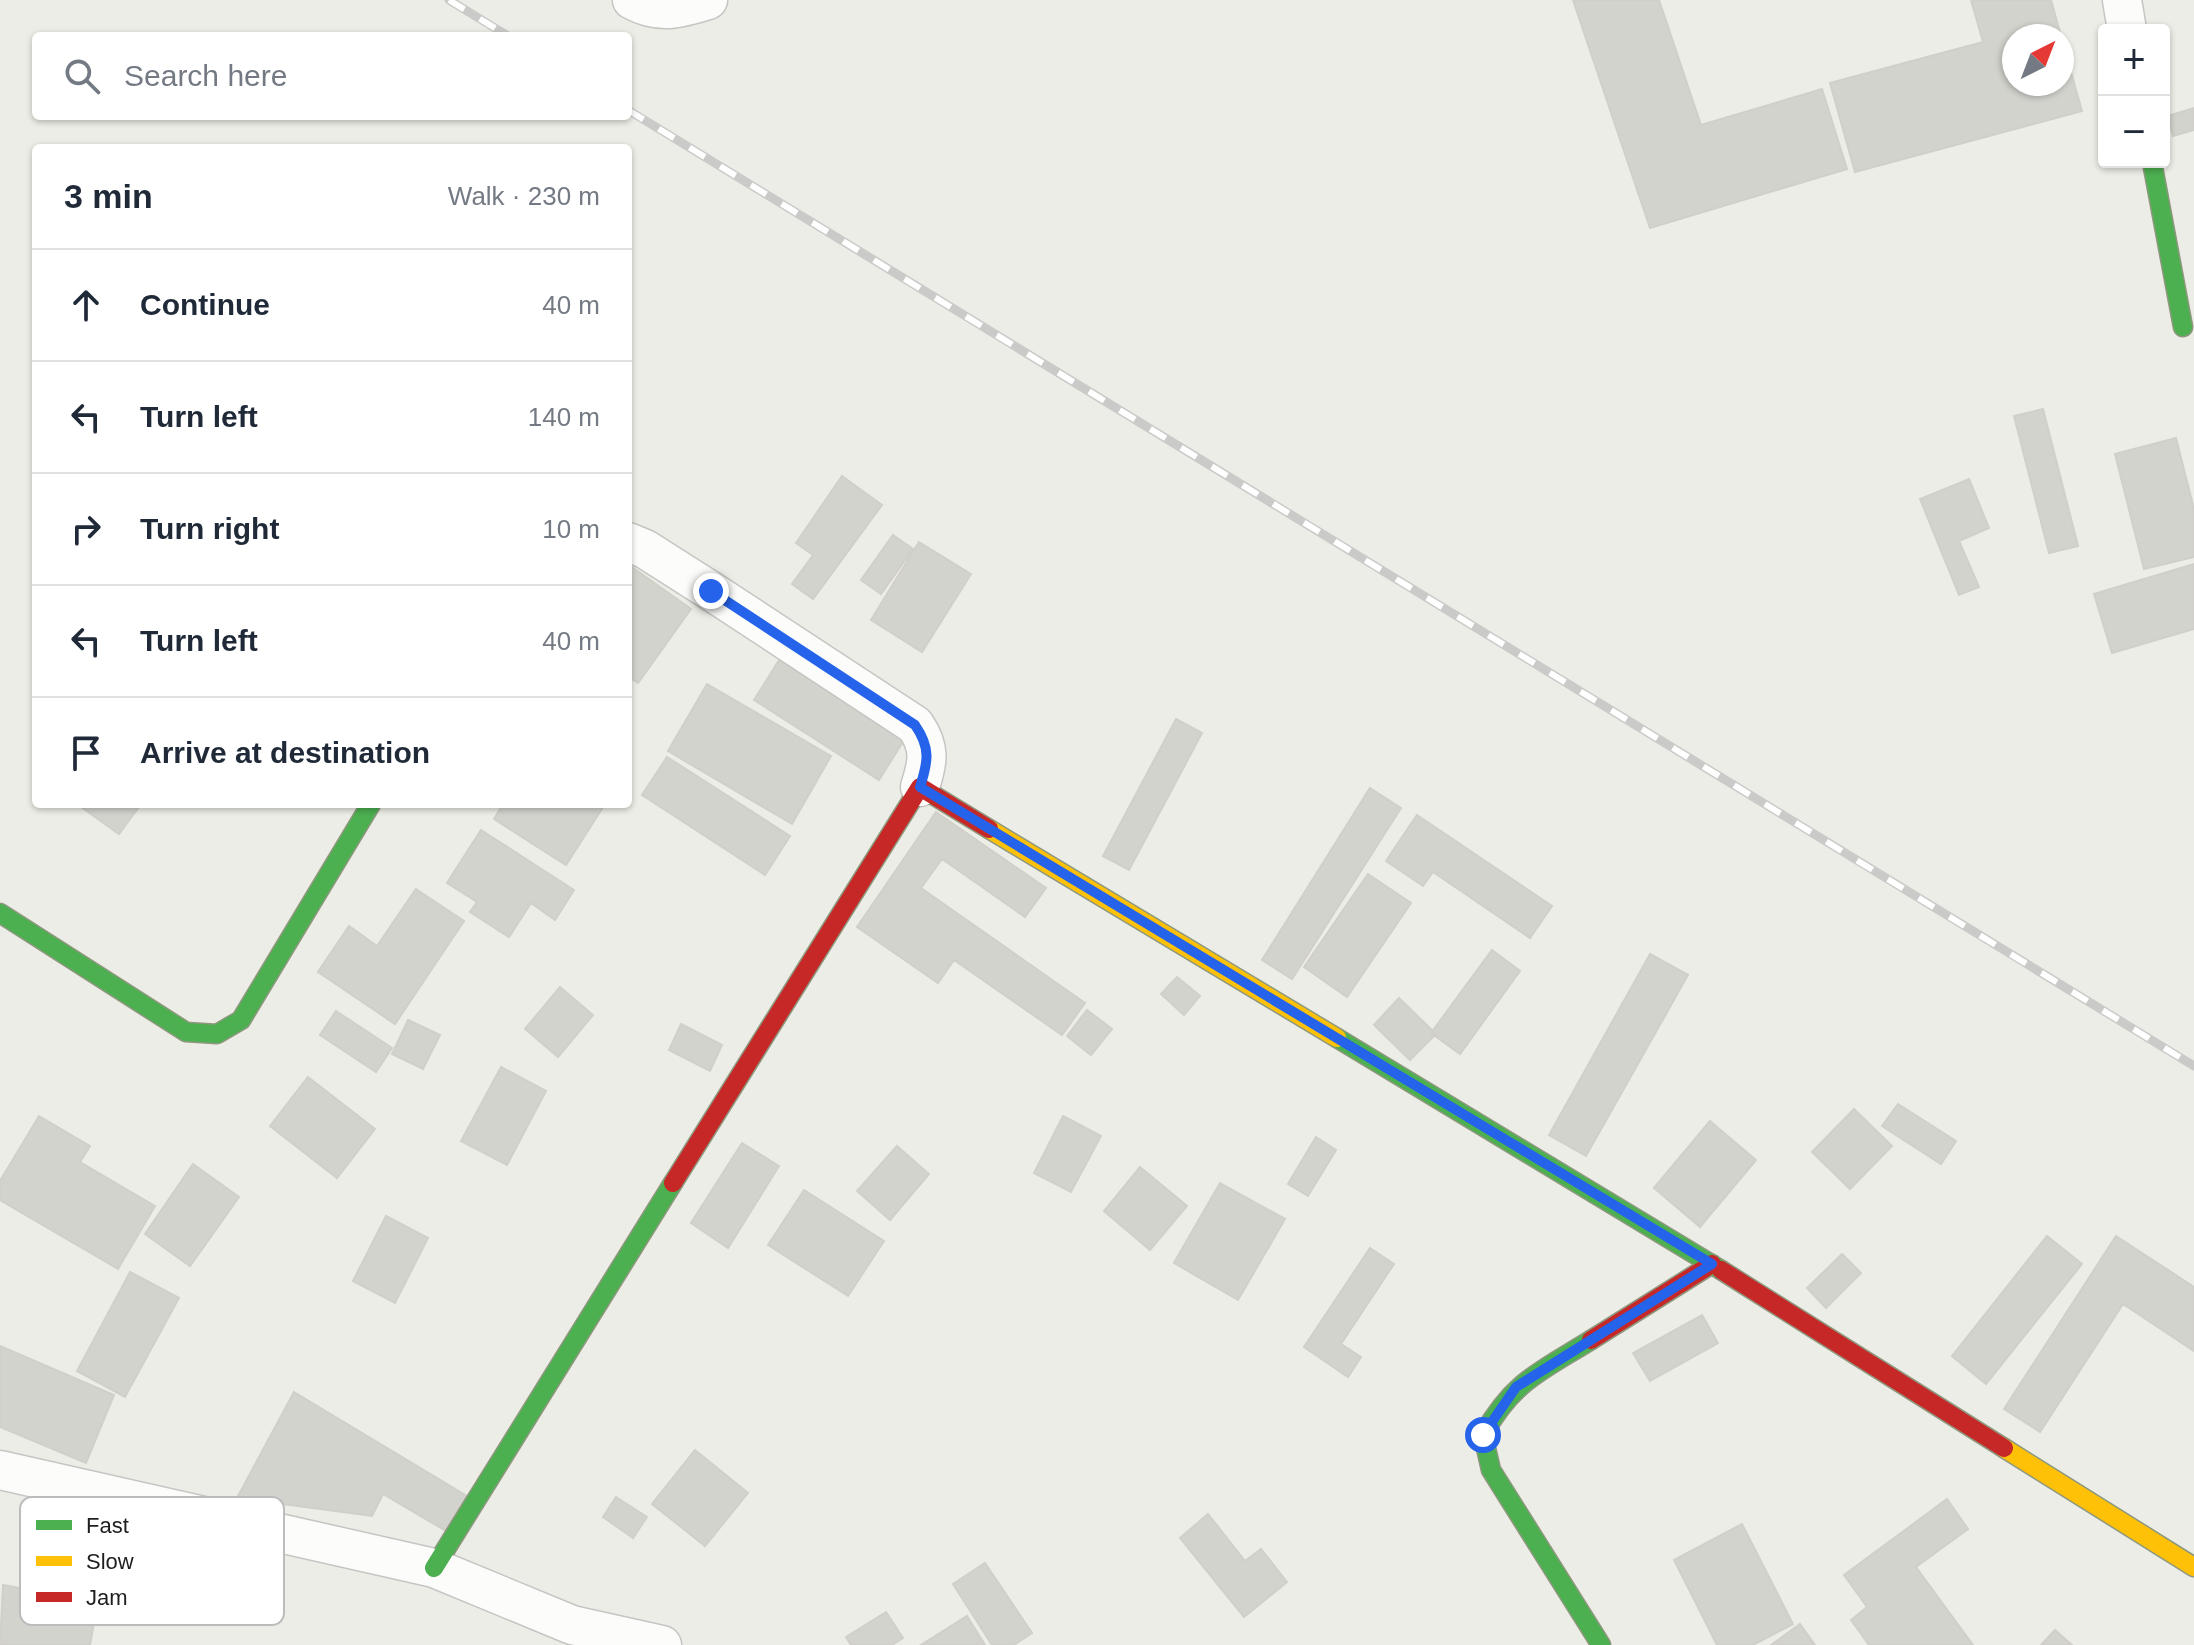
<!DOCTYPE html>
<html lang="en">
<head>
<meta charset="utf-8">
<style>
	body { margin:0; font-family:Helvetica,sans-serif; background:#f2f2f3; color:#1f2937 }
	.controls { position:absolute; right:24px; top:24px; display:grid; overflow:hidden; border-radius:8px; box-shadow:0 2px 6px #0004 }
	.controls button { width:72px; height:72px; display:grid; place-items:center; padding:0; border:0; border-bottom:2px solid #e0e1e3; background:#fff; color:#1f2937; font:40px sans-serif }
	.compass { position:absolute; left:2002px; top:24px; width:72px; height:72px; border-radius:50%; background:#fff; box-shadow:0 2px 6px #0004; rotate:42deg }
	.stop { position:absolute; width:24px; height:24px; margin:-18px; border:6px solid #2563eb; border-radius:50%; background:#fff }
	.stop.end { background:#2563eb; border-color:#fff; box-shadow:0 2px 8px #0008 }
	.list { margin:0; padding:0; list-style:none }
	h2 { display:flex; justify-content:space-between; align-items:center; height:104px; margin:0; padding:0 32px; font-size:34px }
	h2 small { font-size:26px; font-weight:400; color:#747a83 }
	.list li { display:grid; grid-template-columns:52px 1fr auto; gap:24px; align-items:center; box-sizing:border-box; height:112px; padding:0 32px; border-top:2px solid #e0e1e3 }
	.list b { display:block; font-size:30px; white-space:nowrap }
	.list em { font-size:26px; font-style:normal; color:#747a83 }
	.icon { flex:none; width:44px; height:44px; fill:none; stroke:currentColor; stroke-width:2; stroke-linecap:round; stroke-linejoin:round }
	.map { position:relative; flex:none; width:2194px; height:1645px; overflow:hidden }
	.search { position:absolute; background:#fff; box-shadow:0 2px 6px #0004; left:32px; top:32px; width:600px; height:88px; display:flex; align-items:center; gap:20px; box-sizing:border-box; padding:0 28px; border-radius:8px; color:#747a83; font-size:30px }
	.panel { position:absolute; background:#fff; box-shadow:0 2px 6px #0004; left:32px; top:144px; width:600px; height:664px; border-radius:8px }
	.map>svg:first-child { display:block }
	.building { fill:#d3d3ce; stroke:#d0cfc8; stroke-width:2 }
	.lines { fill:none; stroke-linecap:round; stroke-linejoin:round }
	.street-casing { stroke:#c5c5c3; stroke-width:41 }
	.fast-casing { stroke:#8d987e; stroke-width:21 }
	.slow-casing { stroke:#8d987e; stroke-width:21 }
	.jam-casing { stroke:#8d987e; stroke-width:21 }
	.street { stroke:#fcfcfb; stroke-width:38 }
	.fast { stroke:#4caf50; stroke-width:18 }
	.slow { stroke:#ffc107; stroke-width:18 }
	.jam { stroke:#c62828; stroke-width:18 }
	.rail-casing { stroke:#cacac9; stroke-width:9 }
	.rail { stroke:#fff; stroke-width:6; stroke-dasharray:18; stroke-linecap:butt }
	.route { stroke:#2563eb; stroke-width:10 }
	.key { fill:#fff; stroke:#bcbcbc; stroke-width:2 }
	.key-label { font-size:22px; fill:#1e1e1e }
</style>
</head>
<body>
<div class="map">
<svg width="2194" height="1645" viewBox="0 0 2194 1645">
	<rect width="100%" height="100%" fill="#edede7"/>
	<path class="building" d="M1573,0H1659L1701,125L1822,89L1847,169L1650,228Z
		M1971,0H2051L2061,36H2014V84H2062V40L2082,111L1855,172L1830,83L1983,42Z
		M2194,108V130L2173,136L2168,116Z
		M2043,409L2078,546L2049,553L2014,416Z
		M2176,438L2194,509V557L2144,569L2115,454Z
		M842,476L882,505L813,599L792,584L813,555L796,543Z
		M1969,479L1989,528L1959,541L1979,587L1959,595L1920,499Z
		M893,535L913,549L881,594L861,580Z
		M919,542L971,574L922,652L871,620Z
		M2194,564V629L2112,653L2094,594Z
		M629,565L691,609L638,683L628,676Z
		M781,657L906,737L879,780L754,700Z
		M707,684L831,756L792,824L668,751Z
		M1176,719L1202,733L1129,870L1103,856Z
		M667,757L790,836L765,875L642,795Z
		M1370,788L1401,808L1292,979L1262,960Z
		M77,804H141L119,834Z
		M503,804H605L566,865L494,819Z
		M936,812L1046,888L1025,917L942,859L921,888L1085,1003L1062,1035L954,960L938,983L857,927Z
		M1417,815L1552,906L1530,938L1433,872L1423,886L1386,861Z
		M481,830L574,890L555,920L531,903L509,937L470,912L477,902L447,883Z
		M1368,874L1411,903L1347,997L1304,967Z
		M416,889L464,921L395,1024L318,972L349,926L377,946Z
		M1492,950L1520,971L1460,1054L1431,1033Z
		M1650,954L1688,975L1586,1156L1549,1135Z
		M1177,977L1200,996L1184,1015L1161,994Z
		M560,987L593,1015L558,1057L525,1029Z
		M1399,998L1436,1034L1410,1060L1374,1025Z
		M1087,1010L1112,1029L1091,1055L1067,1036Z
		M336,1011L392,1048L376,1072L320,1035Z
		M408,1020L440,1035L423,1069L392,1054Z
		M681,1024L722,1045L710,1071L669,1050Z
		M501,1067L546,1091L507,1165L461,1141Z
		M308,1077L375,1129L337,1178L270,1126Z
		M1898,1104L1956,1141L1941,1164L1882,1126Z
		M1854,1109L1892,1146L1850,1189L1812,1152Z
		M39,1116L90,1146L80,1162L155,1206L118,1269L0,1200V1181Z
		M1063,1116L1101,1136L1071,1192L1034,1173Z
		M1710,1121L1756,1160L1700,1227L1654,1188Z
		M1316,1137L1336,1150L1308,1196L1288,1184Z
		M742,1143L779,1166L728,1248L691,1223Z
		M897,1146L929,1174L890,1220L857,1191Z
		M193,1164L239,1197L190,1266L145,1234Z
		M1140,1167L1187,1206L1150,1250L1104,1211Z
		M1220,1183L1285,1219L1238,1300L1174,1263Z
		M804,1190L884,1241L848,1296L768,1245Z
		M386,1216L428,1238L395,1303L353,1281Z
		M2047,1236L2082,1264L1986,1384L1952,1356Z
		M2116,1236L2194,1287V1351L2123,1304L2040,1432L2004,1409Z
		M1370,1248L1394,1264L1341,1344L1361,1357L1348,1377L1304,1347Z
		M1842,1254L1861,1273L1826,1308L1807,1288Z
		M130,1272L179,1298L125,1397L77,1371Z
		M1702,1315L1718,1343L1650,1381L1633,1353Z
		M0,1346L114,1395L86,1463L0,1427Z
		M294,1392L467,1496L446,1531L383,1494L372,1516L237,1498Z
		M695,1450L748,1493L705,1546L652,1504Z
		M616,1497L647,1517L633,1538L603,1517Z
		M1947,1499L1968,1529L1916,1567L1973,1645H1869L1851,1620L1867,1607L1844,1575Z
		M1208,1514L1245,1561L1261,1549L1287,1582L1244,1617L1180,1538Z
		M1742,1524L1793,1624L1753,1645H1717L1674,1560Z
		M985,1563L1032,1633L1014,1645H992L953,1584Z
		M3,1585L98,1602L90,1645H0Z
		M886,1612L903,1638L892,1645H851L846,1637Z
		M967,1616L985,1645H921Z
		M1800,1624L1815,1645H1771Z
		M2055,1630L2072,1645H2041Z"/>
	<g class="lines">
		<g class="street-casing">
			<path id="street" d="M632,0C660,15 679,9 708,0
				M2122,0L2127,30
				M628,542L645,549L711,591L915,725C931,748 928,762 920,787
				M0,1470L434,1568L572,1625L662,1645"/>
		</g>
		<g class="fast-casing">
			<path id="fast" d="M2152,162L2183,327
				M0,913L186,1032L217,1034L241,1020L371,804
				M1337,1038L1721,1270
				M1591,1340C1541,1371 1513,1381 1483,1435L1491,1470L1601,1645
				M434,1568L673,1183"/>
		</g>
		<g class="slow-casing">
			<path id="slow" d="M989,829L1337,1038
				M2004,1448L2194,1567"/>
		</g>
		<g class="jam-casing">
			<path id="jam" d="M673,1183L920,787L989,829
				M1721,1270L2004,1448
				M1591,1340L1712,1264"/>
		</g>
		<use href="#street" class="street"/>
		<use href="#fast" class="fast"/>
		<use href="#slow" class="slow"/>
		<use href="#jam" class="jam"/>
		<g class="rail-casing">
			<path id="rail" d="M449,0L508,36
				M628,110L2194,1066"/>
		</g>
		<use href="#rail" class="rail"/>
	</g>
	<g class="lines">
		<path class="route" d="M711,591L915,725C931,748 928,762 920,787L1712,1264L1516,1387L1483,1435"/>
	</g>
	<rect x="20" y="1497" width="264" height="128" rx="12" class="key"/>
	<rect x="36" y="1520" width="36" height="10" fill="#4caf50"/>
	<rect x="36" y="1556" width="36" height="10" fill="#ffc107"/>
	<rect x="36" y="1592" width="36" height="10" fill="#c62828"/>
	<g class="key-label">
		<text x="86" y="1533">Fast</text>
		<text x="86" y="1569">Slow</text>
		<text x="86" y="1605">Jam</text>
	</g>
</svg>
<div class="controls">
<button>+</button>
<button>−</button>
</div>
<svg class="compass" viewBox="-18 -18 36 36"><path d="M0-13l5 13h-10z" fill="#e53935"/><path d="M0 13l5-13h-10z" fill="#747a83"/></svg>
<div class="stop" style="left:1483px;top:1435px"></div>
<div class="stop end" style="left:711px;top:591px"></div>
<div class="search"><svg class="icon" aria-label="search" viewBox="0 0 24 24"><circle cx="10" cy="10" r="6"/><path d="M15 15l6 6"/></svg>Search here</div>
<section class="panel">
<h2>3 min<small>Walk · 230 m</small></h2>
<ul class="list">
<li><svg class="icon" aria-label="ahead" viewBox="0 0 24 24"><path d="M12 20V5M6 11l6-6 6 6"/></svg><div><b>Continue</b></div><em>40 m</em></li>
<li><svg class="icon" aria-label="left" viewBox="0 0 24 24"><path d="M17 20v-9H6M10 6l-5 5 5 5"/></svg><div><b>Turn left</b></div><em>140 m</em></li>
<li><svg class="icon" aria-label="right" viewBox="0 0 24 24"><path d="M7 20v-9h11M14 6l5 5-5 5"/></svg><div><b>Turn right</b></div><em>10 m</em></li>
<li><svg class="icon" aria-label="left" viewBox="0 0 24 24"><path d="M17 20v-9H6M10 6l-5 5 5 5"/></svg><div><b>Turn left</b></div><em>40 m</em></li>
<li><svg class="icon" aria-label="arrive" viewBox="0 0 24 24"><path d="M6 21V4h12l-3 4 3 4H6"/></svg><div><b>Arrive at destination</b></div></li>
</ul>
</section>
</div>
</body>
</html>
